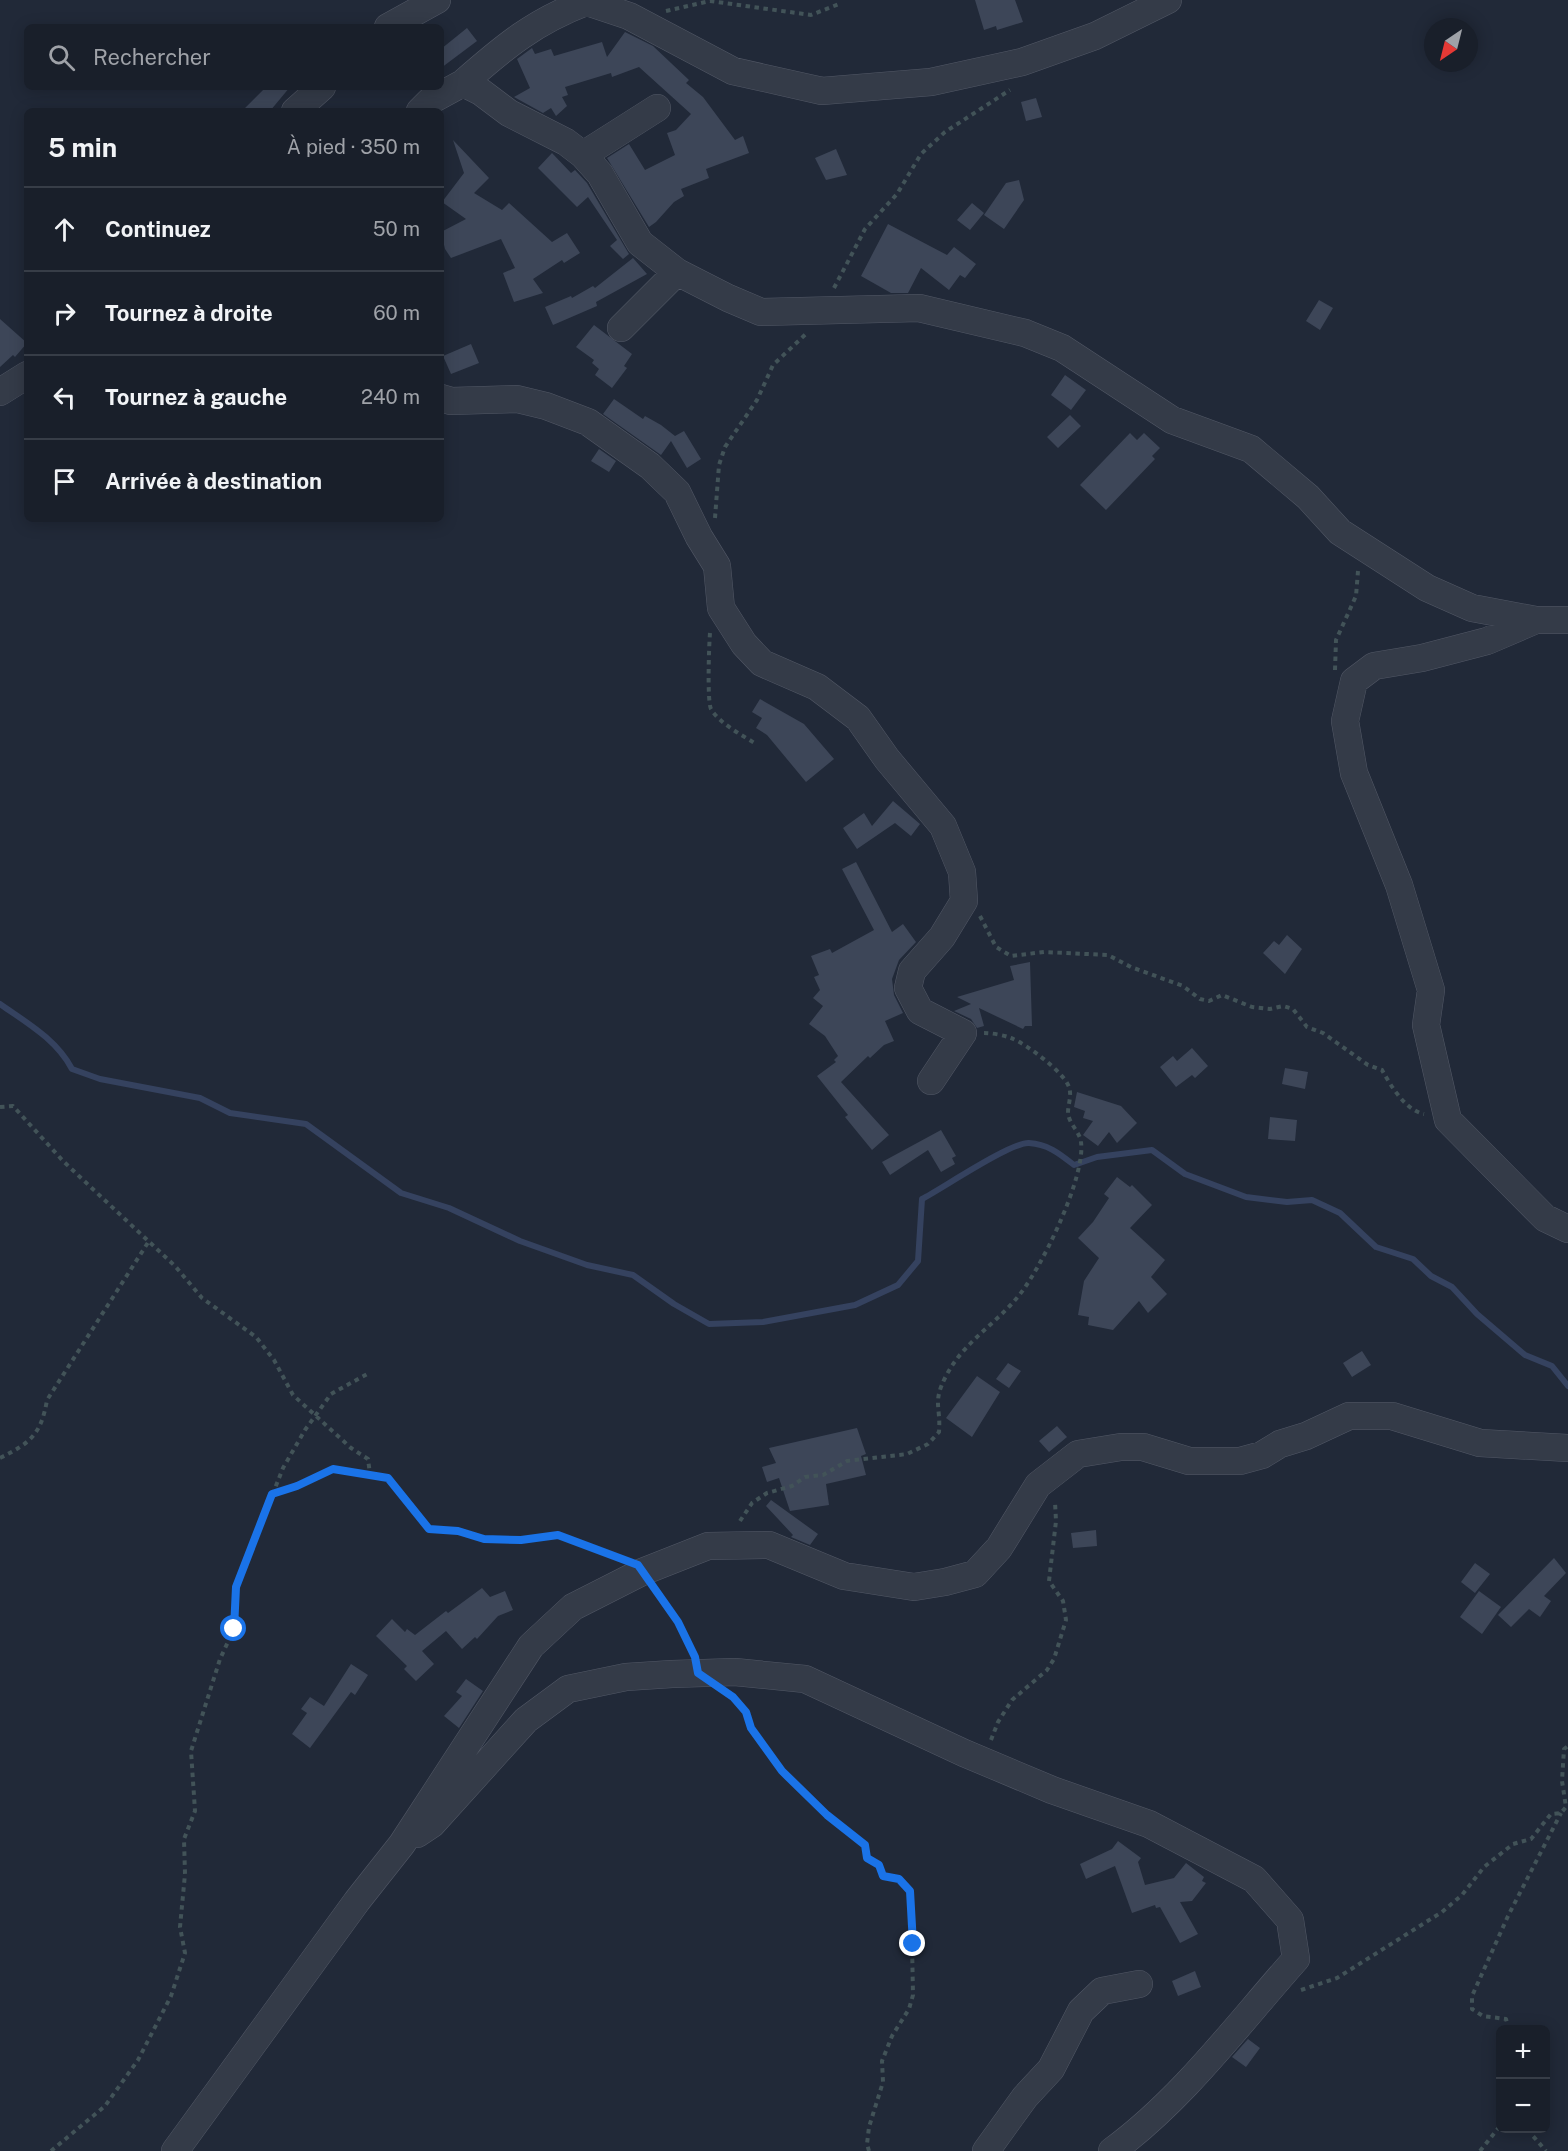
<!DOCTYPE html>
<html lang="fr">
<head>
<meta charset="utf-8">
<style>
	body { margin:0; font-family:"Public Sans",sans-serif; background:#222732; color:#f1f3f6 }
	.controls { position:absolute; right:18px; bottom:18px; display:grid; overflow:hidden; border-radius:9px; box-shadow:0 3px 15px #0003 }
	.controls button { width:54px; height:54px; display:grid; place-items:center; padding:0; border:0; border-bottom:2px solid #373d47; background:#191f2a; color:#f1f3f6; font:30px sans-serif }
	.compass { position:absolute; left:1424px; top:18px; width:54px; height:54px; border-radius:50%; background:#191f2a; box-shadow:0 3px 15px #0003; rotate:215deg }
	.stop { position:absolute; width:18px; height:18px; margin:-14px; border:4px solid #1a73e8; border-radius:50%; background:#fff }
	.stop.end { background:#1a73e8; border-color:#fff; box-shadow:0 2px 6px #0008 }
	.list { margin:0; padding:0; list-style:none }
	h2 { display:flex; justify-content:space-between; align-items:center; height:78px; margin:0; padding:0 24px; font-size:26px }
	h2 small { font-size:20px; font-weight:400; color:#9fa2a8 }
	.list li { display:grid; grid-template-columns:39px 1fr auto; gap:18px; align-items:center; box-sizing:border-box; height:84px; padding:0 24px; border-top:2px solid #373d47 }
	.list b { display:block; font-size:22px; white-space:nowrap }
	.list em { font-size:20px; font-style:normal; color:#9fa2a8 }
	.icon { flex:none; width:33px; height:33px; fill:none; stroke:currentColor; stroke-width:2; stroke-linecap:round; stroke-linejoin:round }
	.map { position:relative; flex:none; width:1568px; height:2151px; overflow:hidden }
	.search { position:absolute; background:#191f2a; box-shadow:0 3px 15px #0003; left:24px; top:24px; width:420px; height:66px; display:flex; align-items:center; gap:15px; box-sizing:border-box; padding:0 21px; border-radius:9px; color:#9fa2a8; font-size:22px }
	.panel { position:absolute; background:#191f2a; box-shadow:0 3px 15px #0003; left:24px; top:108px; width:420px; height:414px; border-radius:9px }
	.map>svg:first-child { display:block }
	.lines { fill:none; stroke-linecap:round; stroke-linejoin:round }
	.stream { stroke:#35425f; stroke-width:6 }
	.building { fill:#3d4658 }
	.minor-casing { stroke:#525866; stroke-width:28 }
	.path { stroke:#425358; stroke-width:4; stroke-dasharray:4.5 4.5; stroke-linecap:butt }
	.minor { stroke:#343b48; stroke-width:27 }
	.route { stroke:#1a73e8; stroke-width:8 }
</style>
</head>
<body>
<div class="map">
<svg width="1568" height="2151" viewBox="0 0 1568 2151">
	<rect width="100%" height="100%" fill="#212938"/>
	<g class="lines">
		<path class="stream" d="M0,1004C27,1023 56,1039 72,1069L100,1079L200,1098L230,1113L306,1124L401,1193L449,1208L520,1241L587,1265L633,1275L674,1304L709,1324L763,1322L855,1305L898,1285L918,1261L922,1199C943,1188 1011,1142 1029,1143C1048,1144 1060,1154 1074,1165L1097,1157L1152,1150L1185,1174L1246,1197L1287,1202L1312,1200L1340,1213L1376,1247L1413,1259L1431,1276L1452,1287L1477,1314L1525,1355L1552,1366L1568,1386"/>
	</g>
	<path class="building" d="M975,0H1015L1023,22L997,30L996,26L984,30Z
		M467,28L477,41L441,68V49Z
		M625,32L653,46L689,80L686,83L703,97L735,140L743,136L749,153L706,169L709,178L681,189L684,196L674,202L656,222L649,227L607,158L629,144L645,170L675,155L667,133L676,130L691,114L639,67L612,77L611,73L565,87L568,95L562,97L567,106L556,116L551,108L543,113L514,97L530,88L517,59L532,48L535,54L551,49L554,56L602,42L607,57Z
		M266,87H290L270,111H242Z
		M1036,98L1042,117L1026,121L1021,102Z
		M453,140L489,178L474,193L502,210L509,203L552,242L567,233L580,253L564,263L562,260L533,279L543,293L514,302L503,273L515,268L501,239L451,258L445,249L441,232L466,219L442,202L464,173Z
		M836,149L847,175L826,180L815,158Z
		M552,153L571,173L575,170L587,183L629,254L623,259L610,246L617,240L588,197L577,207L538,168Z
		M1019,180L1024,200L1004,229L984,215L1006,183Z
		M972,203L984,213L970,230L957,220Z
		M888,224L947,255L954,247L976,264L965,278L960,275L949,290L921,268L908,293H891L861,276Z
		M633,258L647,274L596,302L597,306L553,325L545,307L571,296L572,298L593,286L595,288Z
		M1319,300L1333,308L1320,330L1306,321Z
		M0,319L27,343L15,357L13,355L0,367Z
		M594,325L632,354L624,366L627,368L612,388L595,375L599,369L592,363L594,360L576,347Z
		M471,344L479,363L451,374L443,356Z
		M1065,375L1086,390L1071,410L1051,395Z
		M614,399L643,419L645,416L661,425L675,436L684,431L701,459L687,468L671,441L661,455L603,414Z
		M1070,415L1081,426L1058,448L1047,437Z
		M1130,433L1137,440L1144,433L1160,448L1152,456L1155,459L1106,510L1080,485Z
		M599,449L616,461L609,472L591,461Z
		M760,699L804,724L834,759L806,782L767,735L756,728L762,718L752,712Z
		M893,801L920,824L911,836L895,823L857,849L843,828L864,813L872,826Z
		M856,862L892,932L903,924L916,942L899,960L892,979L894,995L903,1013L885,1021L894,1041L884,1045L870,1058L868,1056L841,1082L889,1135L872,1150L845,1117L848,1115L817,1076L836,1062L834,1060L838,1056L825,1036L809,1024L823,1006L813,998L820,990L814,977L819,975L811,956L830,949L832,953L874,930L842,869Z
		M1287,935L1302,949L1285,974L1263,953L1274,941L1279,945Z
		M1030,962L1032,1026H1025L1023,1029L979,1008L984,1026L977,1028L971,1019L954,1011L971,1004L957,997L1014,980L1010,966Z
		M1192,1048L1208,1066L1195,1078L1192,1075L1176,1087L1160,1067L1173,1056L1177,1061Z
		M1285,1068L1308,1072L1305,1089L1282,1084Z
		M1077,1092L1121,1106L1137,1123L1117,1143L1109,1132L1098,1146L1083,1135L1093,1121L1083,1118L1085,1111L1074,1107Z
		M1270,1117L1297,1120L1295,1141L1268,1139Z
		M941,1130L956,1156L952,1158L955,1164L941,1172L928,1150L890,1175L882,1162Z
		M1117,1177L1130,1187L1132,1185L1152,1205L1130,1228L1165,1260L1151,1277L1167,1294L1148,1313L1139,1301L1113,1330L1088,1325L1089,1317L1078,1315L1084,1281L1099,1258L1078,1238L1093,1222L1109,1198L1104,1194Z
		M1362,1351L1371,1365L1352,1377L1343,1363Z
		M1008,1363L1021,1371L1009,1388L996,1379Z
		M977,1376L1000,1392L972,1437L946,1418Z
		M1057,1426L1067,1437L1049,1452L1039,1441Z
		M857,1428L866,1454L861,1456L866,1475L826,1484L829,1505L790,1511L779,1478L767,1482L762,1467L776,1463L769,1448Z
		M771,1500L818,1534L810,1545L791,1537L793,1535L766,1506Z
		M1096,1530L1097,1546L1073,1548L1071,1533Z
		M1554,1558L1566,1573L1544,1596L1551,1601L1540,1617L1529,1609L1511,1627L1498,1615Z
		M1475,1563L1490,1574L1475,1593L1461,1582Z
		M482,1588L490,1597L505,1591L513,1610L498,1616L477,1639L475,1637L462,1649L446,1631L422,1651L434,1664L416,1681L404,1669L407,1666L376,1636L392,1619L405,1632L407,1629L415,1635L446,1611L448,1613Z
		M1479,1591L1501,1607L1482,1634L1460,1617Z
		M351,1664L368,1675L355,1695L351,1692L310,1748L292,1734L307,1713L301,1709L310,1697L324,1706Z
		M466,1679L483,1691L459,1728L444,1716L462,1696L456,1692Z
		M1118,1841L1141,1858L1138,1862L1145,1885L1174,1878L1186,1863L1204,1877L1202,1881L1206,1883L1192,1901L1180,1902L1198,1934L1180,1943L1160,1907L1156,1908L1155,1905L1132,1913L1115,1866L1086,1879L1080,1864L1112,1849Z
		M1195,1971L1201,1987L1178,1996L1172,1981Z
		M1248,2039L1260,2048L1246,2067L1232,2057Z"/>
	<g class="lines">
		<g class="minor-casing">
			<path id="minor" d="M581,0L629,16L733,71L822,91L931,82L1022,62L1095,36L1168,0
				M388,27L437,0
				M463,83C505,46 534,22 586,2
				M295,111L322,87
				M420,111L430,101L463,83L481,92L509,113L566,142L583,155L600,174L640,243L677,272L728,298L761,312L919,308L1025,333L1062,348L1172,420L1251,449L1308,497L1340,532L1427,588L1472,608L1536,620H1568
				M583,155L657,108
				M621,328L677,272
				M0,392L27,375
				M441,398L451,401L517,399L546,406L588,422L650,466L677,492L699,537L717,566L721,608L744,644L762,663L817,687L858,718L887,759L943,826L962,872L964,901L942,937L912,971L908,988L920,1011L963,1033L931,1081
				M1536,620L1487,641L1422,658L1374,666L1354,681L1345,721L1354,773L1399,885L1431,990L1426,1025L1448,1120L1545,1218L1568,1229
				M417,1834L432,1824L526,1720L568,1689L626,1677L672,1674L735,1672L805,1679L964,1753L1052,1790L1149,1824L1254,1879L1290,1920L1296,1959C1238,2024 1183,2099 1112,2151
				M175,2151L357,1901L402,1844L531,1646L573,1607L642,1572L708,1546L769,1545L844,1576L914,1587L945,1582L975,1574L999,1548L1038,1485L1078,1454L1121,1447H1143L1189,1461H1240L1262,1455L1280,1444L1306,1436L1349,1416H1392L1480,1443L1568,1448
				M986,2151L1025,2097L1051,2069L1081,2011L1102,1991L1139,1984"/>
		</g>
		<path class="path" d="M666,11L710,1L811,15L839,4
			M834,288L865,229L897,194L921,154L945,132L1010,90
			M715,518L719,465L725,447L757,400L773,365L807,333
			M710,633C709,645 707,701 711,709C720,724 742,735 756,744
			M1335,670L1336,640L1356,596L1358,571
			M980,916L996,947L1011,956L1044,952L1108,955L1131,967L1183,986L1200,999L1209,1001L1222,995L1252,1007L1270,1009L1283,1006L1293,1009L1307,1027L1323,1033L1368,1065L1382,1070C1391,1086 1405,1110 1424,1114
			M0,1107L13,1106L64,1162L175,1266L202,1298L256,1337L274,1360L293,1395L351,1448L368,1459L370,1474
			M0,1458C30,1443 41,1435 47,1400L149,1241
			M272,1494L297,1487L333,1469L388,1478L429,1529L457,1531L484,1539L521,1540L558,1535L621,1558
			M740,1521L752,1503L767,1493L792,1486L805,1477L823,1475L847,1461L907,1454L928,1444L939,1432C941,1406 932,1403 946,1376C963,1343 993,1326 1016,1299C1040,1272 1086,1177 1081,1142C1080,1132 1069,1124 1068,1113C1068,1104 1072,1096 1069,1087C1064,1072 1025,1043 1011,1038C1003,1035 992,1033 984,1033
			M656,1591L678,1622L692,1651
			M732,1696L746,1712L751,1728L782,1771L827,1815L865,1845L867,1858L879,1865L883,1876L899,1879L911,1891L913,1995L909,2009L892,2036L882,2061L883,2082L869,2127L867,2144L869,2151
			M991,1740L998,1722L1012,1700L1047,1670L1054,1659L1066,1620L1063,1601L1049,1581L1056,1521L1055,1502
			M1301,1990L1337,1978L1442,1912L1462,1895L1484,1867L1513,1844L1531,1839L1551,1814L1561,1813L1566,1807L1562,1781L1564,1749L1568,1746
			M1509,2030L1506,2019L1483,2016L1472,2009V1996L1508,1916L1561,1813
			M1530,2128L1533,2136L1546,2151
			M51,2151L105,2106L138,2060L171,1996L185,1953L180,1927L185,1874L184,1839L195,1811L191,1751L220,1659L234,1629L236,1587L283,1468L305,1430L331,1394L369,1373
			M1480,2151L1500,2126"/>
		<use href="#minor" class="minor"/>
	</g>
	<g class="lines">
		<path class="route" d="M234,1629L236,1587L272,1494L297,1486L333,1469L388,1478L429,1529L458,1531L484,1539L521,1540L558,1535L638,1565L678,1622L695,1657L698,1673L733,1697L746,1712L751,1728L782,1771L827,1815L865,1845L867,1858L879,1865L883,1876L899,1879L910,1891L913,1944"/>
	</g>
</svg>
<div class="controls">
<button>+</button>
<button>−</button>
</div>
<svg class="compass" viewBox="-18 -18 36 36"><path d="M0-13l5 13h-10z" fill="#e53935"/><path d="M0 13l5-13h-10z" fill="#9fa2a8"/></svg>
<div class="stop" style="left:234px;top:1629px"></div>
<div class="stop end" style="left:913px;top:1944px"></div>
<div class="search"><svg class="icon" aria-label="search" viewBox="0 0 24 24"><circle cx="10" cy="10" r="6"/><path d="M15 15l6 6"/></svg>Rechercher</div>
<section class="panel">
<h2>5 min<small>À pied · 350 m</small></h2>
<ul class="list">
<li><svg class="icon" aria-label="ahead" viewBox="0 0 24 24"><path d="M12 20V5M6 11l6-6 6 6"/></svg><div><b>Continuez</b></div><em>50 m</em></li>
<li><svg class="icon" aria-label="right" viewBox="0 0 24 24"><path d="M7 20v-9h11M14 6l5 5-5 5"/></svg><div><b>Tournez à droite</b></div><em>60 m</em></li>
<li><svg class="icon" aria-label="left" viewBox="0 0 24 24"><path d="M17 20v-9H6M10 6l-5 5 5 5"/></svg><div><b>Tournez à gauche</b></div><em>240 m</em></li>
<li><svg class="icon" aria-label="arrive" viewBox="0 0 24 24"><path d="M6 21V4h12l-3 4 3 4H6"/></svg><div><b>Arrivée à destination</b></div></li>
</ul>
</section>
</div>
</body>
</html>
